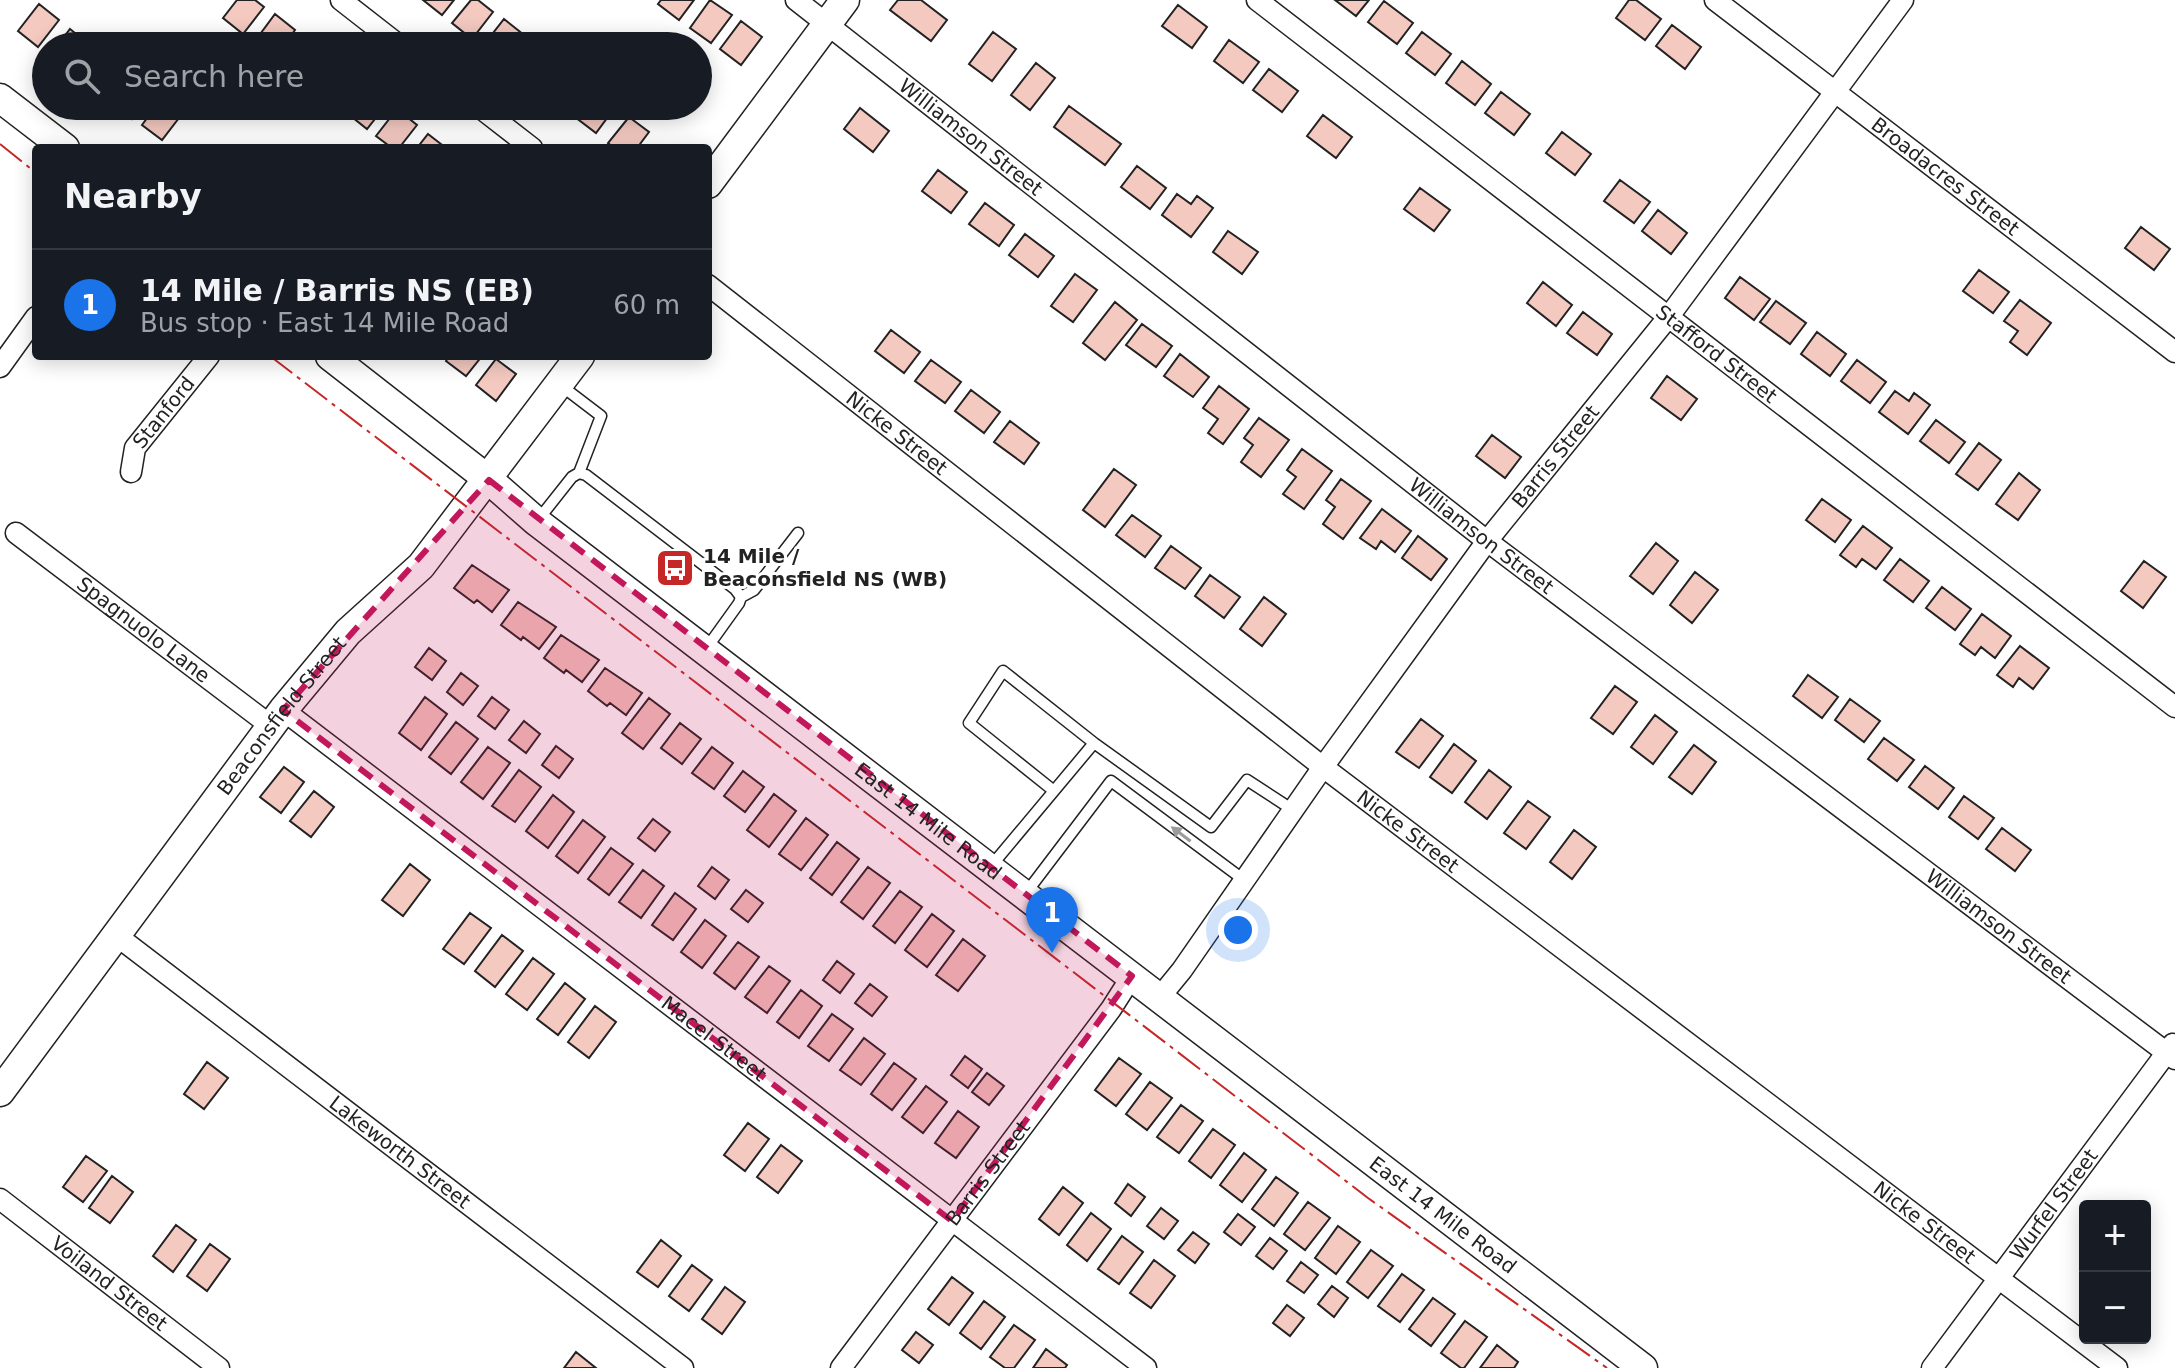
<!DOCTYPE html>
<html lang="en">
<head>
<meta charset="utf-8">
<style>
	body { margin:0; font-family:"DejaVu Sans",sans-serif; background:#20242c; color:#f1f3f6 }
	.controls { position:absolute; right:24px; bottom:24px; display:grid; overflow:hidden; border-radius:8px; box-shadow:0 4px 20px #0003 }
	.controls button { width:72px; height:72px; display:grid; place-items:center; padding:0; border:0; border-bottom:2px solid #363941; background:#171b24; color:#f1f3f6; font:40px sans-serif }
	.you { position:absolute; left:1238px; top:930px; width:28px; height:28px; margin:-20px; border:6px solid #fff; border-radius:50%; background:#1a73e8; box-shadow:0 0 0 12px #1a73e833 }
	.badge { display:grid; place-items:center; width:52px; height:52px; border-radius:50%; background:#1a73e8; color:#fff; font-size:26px; font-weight:700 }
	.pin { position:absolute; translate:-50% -66px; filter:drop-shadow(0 2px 4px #0008) }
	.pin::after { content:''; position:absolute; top:42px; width:28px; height:24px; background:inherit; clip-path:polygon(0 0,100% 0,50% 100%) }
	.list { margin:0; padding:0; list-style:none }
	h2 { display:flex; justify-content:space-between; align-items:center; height:104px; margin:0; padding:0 32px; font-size:34px }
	h2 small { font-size:26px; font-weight:400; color:#9ea1a6 }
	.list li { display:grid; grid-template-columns:52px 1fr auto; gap:24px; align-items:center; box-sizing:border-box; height:112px; padding:0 32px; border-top:2px solid #363941 }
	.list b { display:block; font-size:30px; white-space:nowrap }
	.list p { margin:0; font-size:26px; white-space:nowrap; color:#9ea1a6 }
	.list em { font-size:26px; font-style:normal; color:#9ea1a6 }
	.icon { flex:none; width:44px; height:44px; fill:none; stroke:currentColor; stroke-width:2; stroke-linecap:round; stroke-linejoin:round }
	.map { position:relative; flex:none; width:2175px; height:1368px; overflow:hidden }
	.search { position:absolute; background:#171b24; box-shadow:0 4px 20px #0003; left:32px; top:32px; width:680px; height:88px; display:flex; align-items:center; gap:20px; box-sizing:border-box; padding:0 28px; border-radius:44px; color:#9ea1a6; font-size:30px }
	.panel { position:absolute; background:#171b24; box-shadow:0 4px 20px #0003; left:32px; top:144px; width:680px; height:216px; border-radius:8px }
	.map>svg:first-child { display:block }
	.building { fill:#f3c9c0; stroke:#222; stroke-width:2 }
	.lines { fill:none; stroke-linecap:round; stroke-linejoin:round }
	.lane-casing { stroke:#222; stroke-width:13 }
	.street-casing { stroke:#222; stroke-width:23 }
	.secondary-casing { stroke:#222; stroke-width:31 }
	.lane { stroke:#fff; stroke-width:10 }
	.street { stroke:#fff; stroke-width:20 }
	.secondary { stroke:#fff; stroke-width:28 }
	.power { stroke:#c62828; stroke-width:2; stroke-dasharray:28 6 4 6; stroke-linecap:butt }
	.oneway { fill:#9c9c9c }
	.marked { fill:#c2185b; fill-opacity:0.2; stroke:#c2185b; stroke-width:6; stroke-dasharray:16 10; stroke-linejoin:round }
	.labels { text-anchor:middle; stroke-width:6; stroke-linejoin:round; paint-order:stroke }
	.street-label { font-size:20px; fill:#222; stroke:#fff }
	.poi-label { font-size:20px; font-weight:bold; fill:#222; stroke:#fff; text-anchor:start }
</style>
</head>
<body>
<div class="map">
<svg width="2175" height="1368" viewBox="0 0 2175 1368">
	<rect width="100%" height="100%" fill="#fff"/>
	<path class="building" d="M237,0H255L264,7L243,34L223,18Z
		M423,0H454L442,15Z
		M471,0H478L493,12L472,39L452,23Z
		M661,0H694L679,20L658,4Z
		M710,0L732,15L711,43L690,28Z
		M898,0H921L947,20L931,41L890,10Z
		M1335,0H1369L1356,16Z
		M1629,0H1636L1661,19L1645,40L1616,18Z
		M1384,1L1413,23L1397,44L1368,22Z
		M39,4L59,20L38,47L18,31Z
		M1178,5L1207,27L1192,48L1162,26Z
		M275,14L295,30L283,46H261L255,41Z
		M504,19L524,35L516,46H483Z
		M741,21L762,37L741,65L720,49Z
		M1672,25L1701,47L1685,69L1656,46Z
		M70,29L90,45L89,46H57Z
		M993,32L1016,49L992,81L969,64Z
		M1422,32L1451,54L1435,75L1406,53Z
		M1229,40L1259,62L1243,83L1214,61Z
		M1462,61L1491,84L1475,105L1446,83Z
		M1036,63L1055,78L1030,110L1011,95Z
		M1269,69L1298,91L1282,112L1253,90Z
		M1501,92L1530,114L1514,135L1485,113Z
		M115,106H142L132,119Z
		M156,106H172L182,114L162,140L142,125Z
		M353,106H385L367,129L347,113Z
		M584,106H616L596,133L575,117Z
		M1069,106L1121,144L1105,165L1054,127Z
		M860,108L889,131L873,152L844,129Z
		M397,109L417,125L399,148H392L376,136Z
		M1323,115L1352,137L1336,158L1307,136Z
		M629,117L649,132L637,148H614L608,143Z
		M1562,132L1591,154L1575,175L1546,153Z
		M428,134L446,148H417Z
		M1137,166L1166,188L1150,209L1121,187Z
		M938,170L967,192L951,213L922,191Z
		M1620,180L1650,202L1634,223L1604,201Z
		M1420,188L1450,210L1434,231L1404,209Z
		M1177,194L1191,204L1197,196L1213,208L1191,237L1162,215Z
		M985,203L1014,225L999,246L969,224Z
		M1658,210L1687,233L1671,254L1642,231Z
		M2141,227L2170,249L2154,270L2125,248Z
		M1228,231L1258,252L1242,274L1213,252Z
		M1025,234L1054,256L1038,277L1009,255Z
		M1979,270L2009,292L1993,313L1963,291Z
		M1075,274L1097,290L1073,322L1051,306Z
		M1740,277L1770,299L1754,320L1725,298Z
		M1543,282L1572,305L1556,326L1527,303Z
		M2020,300L2051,323L2027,355L2010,342L2018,331L2004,321Z
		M1776,301L1806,323L1790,344L1760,322Z
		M1115,302L1137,320L1105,360L1083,343Z
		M1583,312L1612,334L1597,355L1567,333Z
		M1142,324L1172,346L1156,367L1126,345Z
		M891,330L920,352L904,373L875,351Z
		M1817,332L1846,354L1830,376L1801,354Z
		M1180,354L1209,377L1193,397L1164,376Z
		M449,356H482L466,376L446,361Z
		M496,359L516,374L496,401L476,385Z
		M931,360L961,382L945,403L915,381Z
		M1857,360L1886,382L1870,403L1841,381Z
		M1667,376L1697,399L1681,420L1651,398Z
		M1219,386L1249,409L1223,444L1208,433L1218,419L1203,408Z
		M971,390L1000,412L984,433L955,411Z
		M1895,391L1909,401L1914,393L1930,405L1908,434L1879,412Z
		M1259,418L1289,440L1261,477L1241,462L1253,445L1244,438Z
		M1936,420L1965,442L1949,463L1920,441Z
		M1010,421L1039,443L1024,464L994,442Z
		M1492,435L1521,457L1505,478L1476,456Z
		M1979,443L2001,460L1978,490L1956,474Z
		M1302,449L1332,471L1304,509L1283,494L1296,477L1287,470Z
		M1114,469L1136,485L1105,527L1083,510Z
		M2019,473L2040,490L2018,520L1996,504Z
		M1341,479L1371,501L1343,539L1323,524L1335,507L1326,500Z
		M1822,499L1851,520L1835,542L1806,520Z
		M1382,509L1411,531L1395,552L1381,541L1376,549L1360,538Z
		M1132,515L1161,536L1145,557L1116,535Z
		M1863,526L1892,548L1876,569L1862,559L1856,567L1840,555Z
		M1418,536L1447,559L1431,580L1402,558Z
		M1656,543L1678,561L1653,594L1630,576Z
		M1171,546L1201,568L1185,589L1155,568Z
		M1900,559L1929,581L1913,602L1884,580Z
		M2144,561L2166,577L2143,608L2121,591Z
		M472,565L509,590L492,612L477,600L474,603L454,588Z
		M1695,572L1718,590L1692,623L1670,605Z
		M1210,575L1240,597L1224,618L1195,596Z
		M1942,587L1971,609L1955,630L1926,608Z
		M1264,597L1286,614L1262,646L1240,629Z
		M518,602L556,627L539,649L523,637L521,640L501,625Z
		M1982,614L2011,636L1995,658L1981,647L1975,655L1960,644Z
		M561,635L599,660L582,682L566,670L564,673L544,658Z
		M2020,646L2049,668L2033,689L2019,678L2013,687L1997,675Z
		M429,648L446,661L432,680L415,667Z
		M605,668L642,693L626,715L610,703L607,706L588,691Z
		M461,673L478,686L463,705L447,692Z
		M1808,675L1838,697L1822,718L1793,696Z
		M1615,686L1637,702L1613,734L1591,718Z
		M425,697L447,714L421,750L399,733Z
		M492,697L509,710L495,729L478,716Z
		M649,698L670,714L643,749L622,733Z
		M1850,699L1880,721L1864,742L1835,720Z
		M1655,715L1677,732L1653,764L1631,747Z
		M1421,719L1443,736L1419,768L1396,752Z
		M524,721L540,734L526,753L509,740Z
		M456,722L478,739L451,774L429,757Z
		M680,723L701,739L682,764L661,748Z
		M1884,738L1914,760L1897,781L1868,759Z
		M1454,744L1476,761L1452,793L1430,777Z
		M1694,745L1716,762L1692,794L1669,777Z
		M556,746L573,759L559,778L542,765Z
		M488,747L510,763L483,799L461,782Z
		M712,747L733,763L714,789L692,773Z
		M1925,766L1954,788L1938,809L1909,787Z
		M284,767L304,782L281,813L260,797Z
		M519,770L541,787L515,822L492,806Z
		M1489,770L1511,787L1487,819L1465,802Z
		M743,771L764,787L745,812L724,796Z
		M314,791L334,807L311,837L290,821Z
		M774,794L796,811L769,847L747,830Z
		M553,795L574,812L548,848L526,831Z
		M1964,796L1994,818L1978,839L1949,817Z
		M1528,801L1550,817L1526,849L1504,833Z
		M806,818L828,835L801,870L779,854Z
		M653,819L670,832L655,851L638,838Z
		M583,820L605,837L578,873L556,856Z
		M2002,828L2031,850L2015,871L1986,849Z
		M1574,830L1596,847L1572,879L1550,862Z
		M837,842L859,859L832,895L810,878Z
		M611,848L633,864L609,895L588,879Z
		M410,864L430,880L403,916L382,900Z
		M712,867L729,880L715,899L698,886Z
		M868,867L890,883L863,919L841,902Z
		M643,870L664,886L641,918L619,902Z
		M746,890L763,903L748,922L731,909Z
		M900,891L922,907L895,943L873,926Z
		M675,893L696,909L673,940L652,925Z
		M470,913L491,928L464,964L443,949Z
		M932,914L954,931L927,967L905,950Z
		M705,920L726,936L702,968L681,952Z
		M502,935L523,951L495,987L475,971Z
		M963,939L985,956L958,991L936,975Z
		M738,942L759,957L735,989L714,973Z
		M533,958L554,974L527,1010L506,994Z
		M837,961L854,974L840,993L823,980Z
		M769,966L790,981L767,1013L745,997Z
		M565,983L585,999L558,1035L537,1019Z
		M870,984L887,997L872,1016L855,1003Z
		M801,990L822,1006L799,1038L777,1022Z
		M595,1006L616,1022L589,1058L568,1042Z
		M832,1014L853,1029L829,1061L808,1046Z
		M864,1038L885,1054L861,1085L840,1070Z
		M965,1056L982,1069L968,1088L951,1075Z
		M1119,1058L1141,1074L1116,1106L1095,1090Z
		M207,1062L228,1078L204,1109L184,1094Z
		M894,1063L916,1079L892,1110L871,1094Z
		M987,1073L1004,1086L989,1105L972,1092Z
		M1150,1082L1172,1098L1147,1130L1126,1114Z
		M926,1086L947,1102L923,1133L902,1117Z
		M1181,1105L1203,1121L1179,1153L1157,1137Z
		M958,1111L979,1127L956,1158L935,1143Z
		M748,1123L769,1139L745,1171L724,1155Z
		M1213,1129L1235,1145L1211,1178L1189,1161Z
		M781,1145L802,1161L778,1193L757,1177Z
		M1244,1153L1266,1170L1242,1202L1220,1185Z
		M86,1156L107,1171L83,1202L63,1187Z
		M112,1176L133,1192L110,1223L89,1208Z
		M1276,1177L1298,1193L1274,1226L1252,1209Z
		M1128,1184L1145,1197L1131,1216L1115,1203Z
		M1063,1187L1083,1203L1059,1235L1039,1219Z
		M1308,1202L1330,1218L1305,1250L1284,1234Z
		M1161,1208L1178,1221L1164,1239L1147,1226Z
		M1091,1213L1111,1229L1087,1261L1067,1245Z
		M1238,1214L1255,1227L1241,1245L1224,1232Z
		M176,1225L196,1240L173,1272L153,1256Z
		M1338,1226L1360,1242L1336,1274L1315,1258Z
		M1193,1232L1209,1244L1195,1263L1178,1250Z
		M1122,1236L1143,1252L1119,1284L1098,1269Z
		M1270,1238L1287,1251L1273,1269L1256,1256Z
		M661,1240L681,1256L658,1287L637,1272Z
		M210,1244L230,1259L207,1291L187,1276Z
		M1371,1250L1393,1266L1368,1298L1347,1282Z
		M1154,1260L1175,1276L1151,1308L1130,1293Z
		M1301,1262L1318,1275L1304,1293L1287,1281Z
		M692,1265L712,1280L689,1311L669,1296Z
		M1402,1274L1424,1290L1400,1322L1378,1306Z
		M952,1277L973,1293L949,1325L928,1309Z
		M1332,1286L1348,1298L1334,1317L1318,1304Z
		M725,1287L745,1302L722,1334L702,1319Z
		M1433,1298L1455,1314L1431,1346L1409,1329Z
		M984,1301L1005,1317L981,1349L960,1333Z
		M1287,1305L1304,1318L1290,1336L1273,1323Z
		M1465,1321L1487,1337L1464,1368H1461L1441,1353Z
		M1014,1325L1035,1340L1014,1368H1005L990,1357Z
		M916,1332L933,1345L919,1363L902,1350Z
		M1497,1345L1518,1362L1514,1368H1480Z
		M1046,1349L1067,1365L1065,1368H1033Z
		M576,1352L596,1368H564Z"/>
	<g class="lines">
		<g class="lane-casing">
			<path id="lane" d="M559,384L601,416L579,473
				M538,520L572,477L579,473L586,475L735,589L741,597L739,603L706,649
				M741,597L754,590L798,533
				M1054,791L969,723L1003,671L1094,743
				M992,865L1094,743L1211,827L1247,780L1293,810
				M1026,893L1111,781L1244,880"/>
		</g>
		<g class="street-casing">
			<g id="street">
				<path d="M341,0L400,46"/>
				<path id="s1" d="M796,0L1487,541L2175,1059"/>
				<path id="s2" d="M1257,0L2175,707"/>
				<path id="s3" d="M1715,0L2175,352"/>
				<path d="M478,106L532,148"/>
				<path id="s4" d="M708,285L1323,767L2117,1368"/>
				<path d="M0,367L36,317"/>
				<path id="s5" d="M131,472L135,448L209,356"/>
				<path id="s6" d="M16,533L271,726"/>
				<path id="s7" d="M283,710L1146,1368"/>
				<path id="s8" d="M117,936L683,1368"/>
				<path id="s9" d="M1160,997L1182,970L1323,767L1487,541L1670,315L1903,0"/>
				<path id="s10" d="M0,1199L219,1368"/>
				<path id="s11" d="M841,1368L1111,1009L1132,976"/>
				<path id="s12" d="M1932,1368L2173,1044"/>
			</g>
		</g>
		<g class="secondary-casing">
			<g id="secondary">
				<path d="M0,98L65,148"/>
				<path d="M708,184L845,0"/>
				<path id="s13" d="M330,356L489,480L537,522L1643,1368"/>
				<path id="s14" d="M0,1092L283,710L348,632L421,566L580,356"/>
			</g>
		</g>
		<use href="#lane" class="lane"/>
		<use href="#street" class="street"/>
		<use href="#secondary" class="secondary"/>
		<path class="power" d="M0,144L36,173
			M270,356L1368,1198L1607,1368"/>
	</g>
	<defs><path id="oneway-solid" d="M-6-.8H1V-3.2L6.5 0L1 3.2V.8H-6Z" transform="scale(2)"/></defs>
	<use class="oneway" href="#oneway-solid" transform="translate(1181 834) rotate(-143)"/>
	<path class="marked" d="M489,480L1132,976L952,1221L283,710Z"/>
	<defs>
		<g id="bus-square" transform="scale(2)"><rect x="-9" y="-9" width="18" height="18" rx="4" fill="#c62828" stroke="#fff"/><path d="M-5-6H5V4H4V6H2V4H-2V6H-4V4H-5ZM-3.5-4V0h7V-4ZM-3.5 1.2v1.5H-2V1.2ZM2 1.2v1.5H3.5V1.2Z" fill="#fff"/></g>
	</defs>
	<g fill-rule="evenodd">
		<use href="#bus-square" x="675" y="568"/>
	</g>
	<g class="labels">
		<g class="street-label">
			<text dy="7" stroke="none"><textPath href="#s1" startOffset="222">Williamson Street</textPath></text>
			<text dy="7" stroke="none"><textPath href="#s3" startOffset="290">Broadacres Street</textPath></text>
			<text dy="7" stroke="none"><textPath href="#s2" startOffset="580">Stafford Street</textPath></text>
			<text dy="7" stroke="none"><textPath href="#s5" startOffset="70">Stanford</textPath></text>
			<text dy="7" stroke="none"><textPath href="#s4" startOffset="240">Nicke Street</textPath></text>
			<text dy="7" stroke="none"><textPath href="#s9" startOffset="670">Barris Street</textPath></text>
			<text dy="7" stroke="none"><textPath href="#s1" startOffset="870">Williamson Street</textPath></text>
			<text dy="7" stroke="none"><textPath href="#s6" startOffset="160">Spagnuolo Lane</textPath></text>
			<text dy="7" stroke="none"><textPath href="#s14" startOffset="470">Beaconsfield Street</textPath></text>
			<text dy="7" stroke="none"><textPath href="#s13" startOffset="758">East 14 Mile Road</textPath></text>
			<text dy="7" stroke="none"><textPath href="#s4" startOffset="888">Nicke Street</textPath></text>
			<text dy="7" stroke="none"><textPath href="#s1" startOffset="1518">Williamson Street</textPath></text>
			<text dy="7" stroke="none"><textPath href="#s7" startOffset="542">Macel Street</textPath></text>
			<text dy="7" stroke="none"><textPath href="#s8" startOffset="356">Lakeworth Street</textPath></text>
			<text dy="7" stroke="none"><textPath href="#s11" startOffset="244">Barris Street</textPath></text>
			<text dy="7" stroke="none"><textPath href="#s12" startOffset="204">Wurfel Street</textPath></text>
			<text dy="7" stroke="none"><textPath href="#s13" startOffset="1406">East 14 Mile Road</textPath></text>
			<text dy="7" stroke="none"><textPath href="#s4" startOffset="1536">Nicke Street</textPath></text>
			<text dy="7" stroke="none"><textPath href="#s10" startOffset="138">Voiland Street</textPath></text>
		</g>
		<g class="poi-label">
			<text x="703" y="563">14 Mile /<tspan x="703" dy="23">Beaconsfield NS (WB)</tspan></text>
		</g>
	</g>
</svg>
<div class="controls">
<button>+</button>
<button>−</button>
</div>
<div class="you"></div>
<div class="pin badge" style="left:1052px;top:953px">1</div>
<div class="search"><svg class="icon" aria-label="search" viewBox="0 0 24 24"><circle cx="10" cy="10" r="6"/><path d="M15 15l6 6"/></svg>Search here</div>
<section class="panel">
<h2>Nearby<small></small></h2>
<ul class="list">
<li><span class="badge">1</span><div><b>14 Mile / Barris NS (EB)</b><p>Bus stop · East 14 Mile Road</p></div><em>60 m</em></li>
</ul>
</section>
</div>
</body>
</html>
